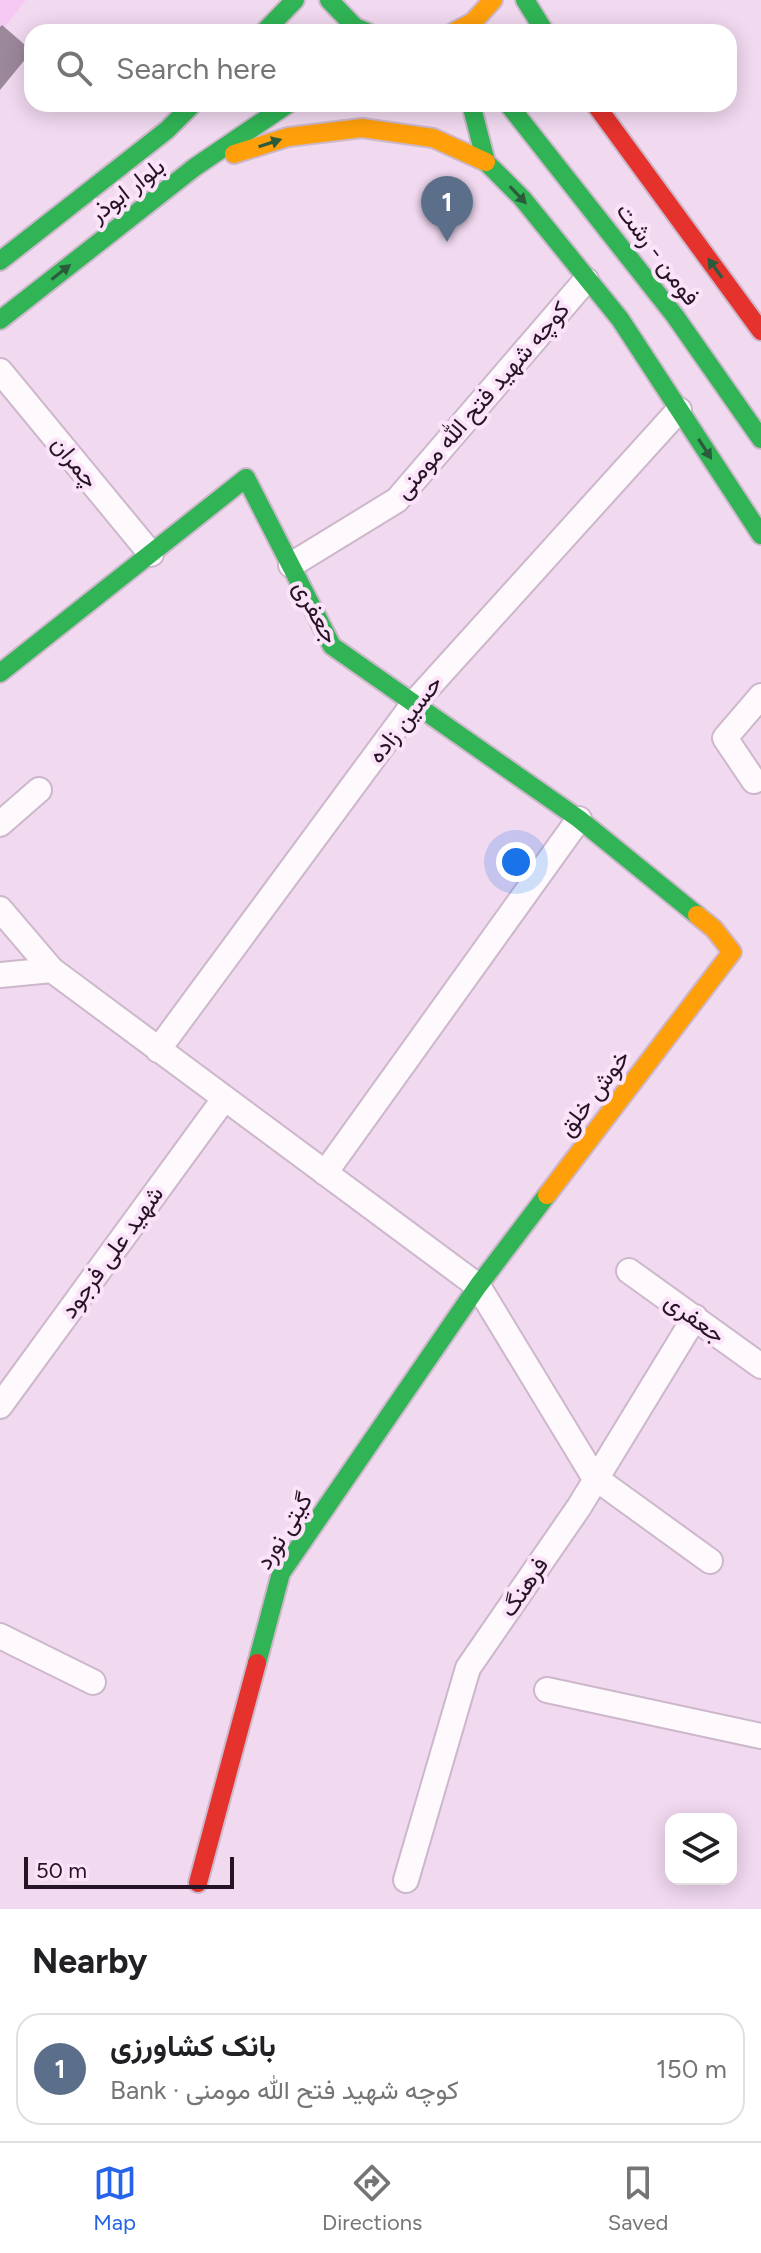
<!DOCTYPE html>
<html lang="en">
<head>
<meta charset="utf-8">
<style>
	body { margin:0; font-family:Figtree,Vazirmatn,sans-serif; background:#f2f2f2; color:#202124 }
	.controls { position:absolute; right:24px; bottom:24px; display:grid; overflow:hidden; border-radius:16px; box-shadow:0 4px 20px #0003 }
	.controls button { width:72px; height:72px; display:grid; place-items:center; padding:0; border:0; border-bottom:2px solid #e0e0e0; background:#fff; color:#202124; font:40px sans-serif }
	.scale { position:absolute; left:24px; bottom:20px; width:210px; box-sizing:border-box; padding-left:8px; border:4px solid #271326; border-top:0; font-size:22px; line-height:28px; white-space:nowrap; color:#271326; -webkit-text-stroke:6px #fbe4f9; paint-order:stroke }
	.you { position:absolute; left:516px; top:862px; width:28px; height:28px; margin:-20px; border:6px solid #fff; border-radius:50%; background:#1a73e8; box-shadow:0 0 0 12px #1a73e833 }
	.badge { display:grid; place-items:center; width:52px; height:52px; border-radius:50%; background:#2563eb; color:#fff; font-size:26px; font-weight:700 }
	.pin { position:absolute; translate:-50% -66px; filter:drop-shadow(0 2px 4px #0008) }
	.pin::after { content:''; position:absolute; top:42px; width:28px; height:24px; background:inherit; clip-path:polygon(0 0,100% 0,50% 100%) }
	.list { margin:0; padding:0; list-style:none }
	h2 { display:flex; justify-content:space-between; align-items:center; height:104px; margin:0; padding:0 32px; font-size:34px }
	h2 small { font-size:26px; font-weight:400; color:#757577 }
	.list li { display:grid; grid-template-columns:52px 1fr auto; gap:24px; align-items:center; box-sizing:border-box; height:112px; margin:0 16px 16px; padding:0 16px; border:2px solid #e0e0e0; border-radius:24px }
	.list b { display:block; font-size:30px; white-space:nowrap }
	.list p { margin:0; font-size:26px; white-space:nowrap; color:#757577 }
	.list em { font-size:26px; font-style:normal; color:#757577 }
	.icon { flex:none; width:44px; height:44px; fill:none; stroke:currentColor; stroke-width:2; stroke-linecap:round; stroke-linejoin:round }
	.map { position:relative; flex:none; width:761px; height:1909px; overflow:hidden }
	.search { position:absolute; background:#fff; box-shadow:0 4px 20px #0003; left:24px; right:24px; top:24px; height:88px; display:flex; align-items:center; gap:20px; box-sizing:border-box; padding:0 28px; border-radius:24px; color:#757577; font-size:30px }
	.sheet { height:232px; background:#fff }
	nav { display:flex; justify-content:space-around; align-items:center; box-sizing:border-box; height:112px; border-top:2px solid #e0e0e0; background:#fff; font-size:22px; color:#757577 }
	nav a { display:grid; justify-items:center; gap:4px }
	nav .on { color:#2563eb }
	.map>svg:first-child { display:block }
	.built { fill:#f5c9f3 }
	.building { fill:#9c889b }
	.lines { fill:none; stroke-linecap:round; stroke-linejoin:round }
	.street-casing { stroke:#ccb7cb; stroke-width:28 }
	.fast-casing { stroke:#ccb7cb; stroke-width:22 }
	.slow-casing { stroke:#ccb7cb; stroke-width:22 }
	.jam-casing { stroke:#ccb7cb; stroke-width:22 }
	.street { stroke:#fdf9fd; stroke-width:24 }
	.fast { stroke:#30b455; stroke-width:18 }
	.slow { stroke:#ff9f0a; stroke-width:18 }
	.jam { stroke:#e5322d; stroke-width:18 }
	.oneway { fill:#2b5b3b }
	.labels { text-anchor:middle; stroke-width:8; stroke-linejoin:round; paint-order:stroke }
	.street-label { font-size:24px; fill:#271326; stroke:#fbe4f9 }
</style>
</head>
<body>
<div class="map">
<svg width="761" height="1909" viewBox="0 0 761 1909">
	<rect width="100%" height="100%" fill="#f1d9f0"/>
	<path class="built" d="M0,0H26L0,33Z"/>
	<path class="building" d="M2,25L32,51L0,90V27Z"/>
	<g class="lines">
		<g class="street-casing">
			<path id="street" d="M0,371L151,554
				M291,565L397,500L586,280
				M754,781L725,738L761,696
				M0,824L39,790
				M0,909L52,970L478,1286L594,1477L710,1561
				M0,975L52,970
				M158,1050L414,703L679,410
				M325,1173L579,819
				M629,1271L761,1366
				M0,1406L224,1099
				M0,1636L93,1682
				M547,1690L761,1736
				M406,1880L468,1668L579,1507L695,1317"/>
		</g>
		<g class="fast-casing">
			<path id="fast" d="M329,0L355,27L367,32
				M525,0L545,32
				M264,32L295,0
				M471,104L486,162L522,198L620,319L761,535
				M508,104L675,316L761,439
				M0,261L167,130L193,104
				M0,320L195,167L288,104
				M0,673L246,478L332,646L579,819L697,915
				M257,1663L281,1573L478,1286L547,1195"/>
		</g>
		<g class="slow-casing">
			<path id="slow" d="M454,32L473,22L493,0
				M234,154L288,137L362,128L433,138L486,162
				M547,1195L732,952L714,929L697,915"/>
		</g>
		<g class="jam-casing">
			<path id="jam" d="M595,104L761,331
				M198,1883L257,1663"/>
		</g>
		<use href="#street" class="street"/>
		<use href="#fast" class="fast"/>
		<use href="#slow" class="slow"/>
		<use href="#jam" class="jam"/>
	</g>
	<defs><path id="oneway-solid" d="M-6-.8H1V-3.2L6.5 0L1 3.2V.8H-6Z" transform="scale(2)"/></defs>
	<g class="oneway">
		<use href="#oneway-solid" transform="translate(270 143) rotate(-18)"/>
		<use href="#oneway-solid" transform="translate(518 195) rotate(47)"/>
		<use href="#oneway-solid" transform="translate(715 268) rotate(-126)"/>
		<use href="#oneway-solid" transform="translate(61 272) rotate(-38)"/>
		<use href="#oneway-solid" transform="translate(705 449) rotate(57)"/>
	</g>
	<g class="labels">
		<g class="street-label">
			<text transform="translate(127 190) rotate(-38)" y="8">بلوار ابوذر</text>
			<text transform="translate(658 254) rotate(53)" y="8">فومن - رشت</text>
			<text transform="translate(482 400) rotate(-49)" y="8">کوچه شهید فتح الله مومنی</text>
			<text transform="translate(75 462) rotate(51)" y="8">چمران</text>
			<text transform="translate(316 612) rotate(61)" y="8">جعفری</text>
			<text transform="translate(405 719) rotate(-52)" y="8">حسین زاده</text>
			<text transform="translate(594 1093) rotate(-53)" y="8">خوش خلق</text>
			<text transform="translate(112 1252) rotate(-54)" y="8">شهید علی فرجود</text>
			<text transform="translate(695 1318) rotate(36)" y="8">جعفری</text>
			<text transform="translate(284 1531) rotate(-58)" y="8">گیتی نورد</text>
			<text transform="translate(524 1587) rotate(-56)" y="8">فرهنگ</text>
		</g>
	</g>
</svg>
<div class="controls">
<button><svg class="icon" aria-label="layers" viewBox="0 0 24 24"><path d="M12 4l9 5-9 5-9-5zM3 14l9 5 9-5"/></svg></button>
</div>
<div class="scale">50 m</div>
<div class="you"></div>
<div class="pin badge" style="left:447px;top:242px;background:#5c6f8a">1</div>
<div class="search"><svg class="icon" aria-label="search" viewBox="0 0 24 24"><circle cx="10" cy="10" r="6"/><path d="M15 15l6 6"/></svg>Search here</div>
</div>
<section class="sheet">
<h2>Nearby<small></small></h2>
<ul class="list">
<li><span class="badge" style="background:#5c6f8a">1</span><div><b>بانک کشاورزی</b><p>Bank · کوچه شهید فتح الله مومنی</p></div><em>150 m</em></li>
</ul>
</section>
<nav>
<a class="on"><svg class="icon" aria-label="map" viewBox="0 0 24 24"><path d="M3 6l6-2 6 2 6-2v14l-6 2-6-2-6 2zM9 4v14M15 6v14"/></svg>Map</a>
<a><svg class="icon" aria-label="directions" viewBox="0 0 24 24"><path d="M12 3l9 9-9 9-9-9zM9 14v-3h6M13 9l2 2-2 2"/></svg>Directions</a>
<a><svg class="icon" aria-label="saved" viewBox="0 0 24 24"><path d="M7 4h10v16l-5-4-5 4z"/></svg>Saved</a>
</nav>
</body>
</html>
